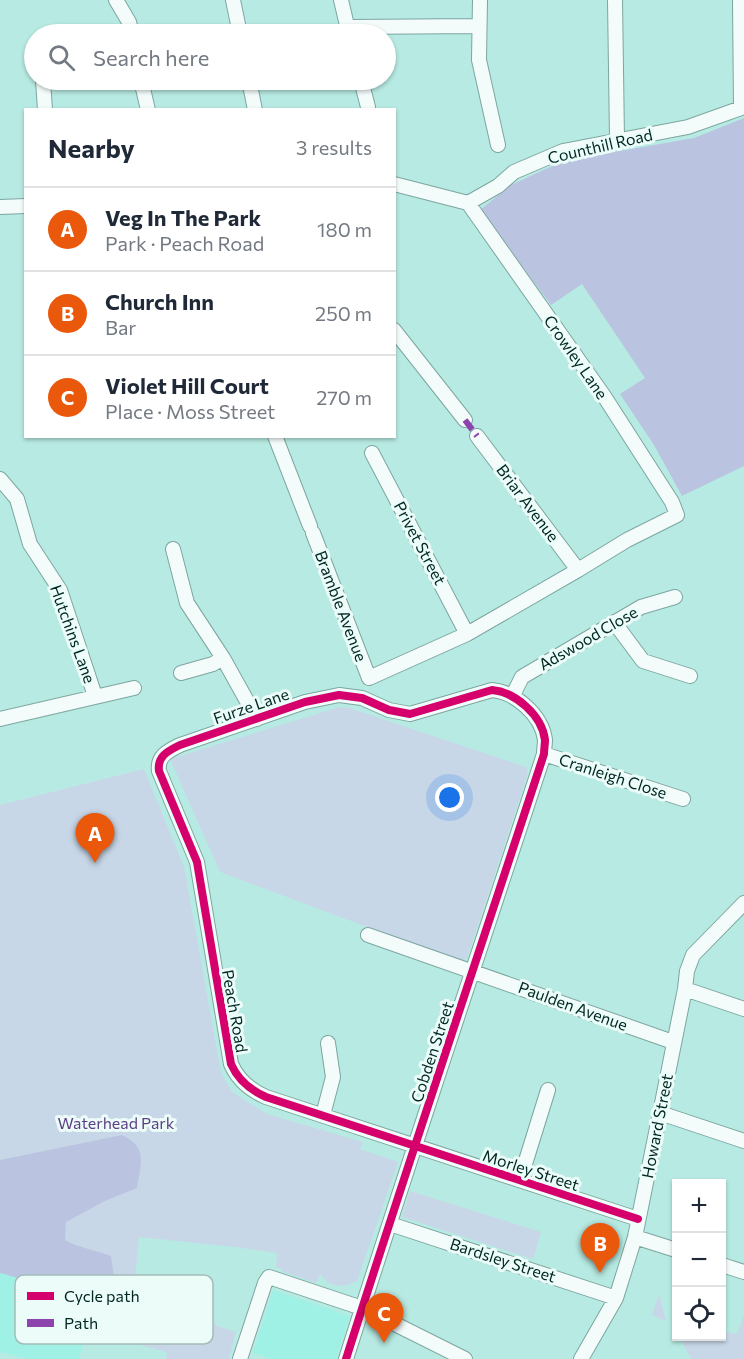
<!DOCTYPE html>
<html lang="en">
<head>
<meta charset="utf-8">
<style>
	body { margin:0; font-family:Commissioner,sans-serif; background:#f6f6f7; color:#1f2937 }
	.controls { position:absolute; right:18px; bottom:18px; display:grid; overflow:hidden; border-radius:0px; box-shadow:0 2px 4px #0004 }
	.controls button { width:54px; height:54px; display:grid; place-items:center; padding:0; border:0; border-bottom:2px solid #e0e1e3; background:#fff; color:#1f2937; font:30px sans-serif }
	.you { position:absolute; left:450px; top:798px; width:21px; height:21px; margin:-15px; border:4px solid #fff; border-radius:50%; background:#1a73e8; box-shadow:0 0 0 9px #1a73e833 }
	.badge { display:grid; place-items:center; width:39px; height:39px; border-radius:50%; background:#ea580c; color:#fff; font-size:20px; font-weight:700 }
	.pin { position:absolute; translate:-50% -50px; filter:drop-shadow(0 2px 3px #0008) }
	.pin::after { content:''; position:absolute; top:32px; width:21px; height:18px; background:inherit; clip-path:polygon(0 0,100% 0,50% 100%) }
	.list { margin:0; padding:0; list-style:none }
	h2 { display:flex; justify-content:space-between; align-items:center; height:78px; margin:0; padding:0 24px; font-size:26px }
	h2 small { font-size:20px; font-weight:400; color:#747a83 }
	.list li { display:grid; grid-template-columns:39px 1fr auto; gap:18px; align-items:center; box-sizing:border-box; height:84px; padding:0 24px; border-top:2px solid #e0e1e3 }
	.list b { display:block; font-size:22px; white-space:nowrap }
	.list p { margin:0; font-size:20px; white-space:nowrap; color:#747a83 }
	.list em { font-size:20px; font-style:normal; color:#747a83 }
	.icon { flex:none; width:33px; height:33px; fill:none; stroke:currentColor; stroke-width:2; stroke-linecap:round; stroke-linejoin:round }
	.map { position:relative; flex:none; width:744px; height:1359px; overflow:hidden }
	.search { position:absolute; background:#fff; box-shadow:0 2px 4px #0004; left:24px; top:24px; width:372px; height:66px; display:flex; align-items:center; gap:15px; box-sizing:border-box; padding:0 21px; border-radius:33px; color:#747a83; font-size:22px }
	.panel { position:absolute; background:#fff; box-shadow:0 2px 4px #0004; left:24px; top:108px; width:372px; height:330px; border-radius:0px }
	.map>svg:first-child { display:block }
	.built { fill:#a0f1e5 }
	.green { fill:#c8d7e8 }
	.forest { fill:#bac4e1 }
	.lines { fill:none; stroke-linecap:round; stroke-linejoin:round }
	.minor-casing { stroke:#7ca6a0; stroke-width:16 }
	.minor { stroke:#f4fcfb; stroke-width:14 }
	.quiet { stroke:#8e44ad; stroke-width:6; stroke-dasharray:12 6; stroke-linecap:butt }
	.cycleway-casing { stroke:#ebfcf9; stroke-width:11 }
	.cycleway { stroke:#d6006c; stroke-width:8 }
	.labels { text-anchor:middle; stroke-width:6; stroke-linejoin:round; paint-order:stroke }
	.street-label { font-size:16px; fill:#002622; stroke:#ebfcf9 }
	.park-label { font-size:16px; fill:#5e3d85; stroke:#ebfcf9 }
	.key { fill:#ebfcf9; stroke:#a4bcb8; stroke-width:1.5 }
	.key-label { font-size:16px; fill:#002622 }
</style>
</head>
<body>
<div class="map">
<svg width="744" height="1359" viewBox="0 0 744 1359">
	<rect width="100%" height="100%" fill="#b7eae2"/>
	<path class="built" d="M0,1273L95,1300L79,1359H26L0,1352Z
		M273,1290L350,1316L336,1359H271L253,1353Z"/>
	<path class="green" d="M340,707L349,708L526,767L528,773L467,958L463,960L367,927L220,872L170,759Z
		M144,769L184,867L221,1073L232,1092L267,1114L363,1142L360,1149L398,1162L357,1281C343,1289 329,1287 320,1274L316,1283L281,1271L282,1269L276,1267L277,1253L235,1247L139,1237L135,1280L0,1255V805Z
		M410,1191L541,1232L533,1259L402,1217Z
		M99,1285L203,1304L217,1326L236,1332L229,1359H166L167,1352L87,1331Z
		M659,1294L666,1321L652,1315Z
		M744,1315V1359H691L680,1337L722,1336V1325L727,1334L728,1332L737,1334Z"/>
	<path class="forest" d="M744,118V466L682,496L654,445L620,394L645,378L582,284L551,305L480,210L511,185L563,161L694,138Z
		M122,1135C148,1147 141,1163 137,1188L105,1201L66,1222L65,1240C79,1248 96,1250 111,1256L114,1277L131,1291L99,1285L95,1300L0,1273V1160Z"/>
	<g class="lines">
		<g class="minor-casing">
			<path id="minor" d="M116,0L129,22L132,34
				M233,0L240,34
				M341,0L349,34
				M480,0L479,60L498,145
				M615,0L617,139
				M740,0L741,108
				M348,27L479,26
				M43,80L45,110
				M141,80L148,110
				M249,80L255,110
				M361,80L368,107
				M394,184L468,203L498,186L514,172L563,151L688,127L744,107
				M0,207L26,206
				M394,330L465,420
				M275,436L310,526
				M477,436L578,570
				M372,453L467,634
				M0,479L17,499L30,544L60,590L95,696
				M313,533L369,678L467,634L578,570L627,540L677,515L672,502L604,396L468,203
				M173,549L187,603L223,658L257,719
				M614,622L643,661L690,676
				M181,673L213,664L223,658
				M513,695L522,677L641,607L675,597
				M0,719L134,688
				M544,754L683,799
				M368,935L673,1042
				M685,989L744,1009
				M660,1113L744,1141
				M323,1115L333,1077L328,1043
				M520,1180L548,1090
				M390,1224L616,1298
				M635,1237L676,1250
				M722,1265L744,1272
				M389,1321L465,1359
				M240,1359L265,1283L269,1277L362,1308
				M346,1359C410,1157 478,956 544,754C544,749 545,744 545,740C542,715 515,692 492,690L410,714L389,710L362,698L339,695L305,702L180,745C168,751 157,756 159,771L197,862L231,1064C238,1080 250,1090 266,1097C390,1137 514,1178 638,1219
				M581,1359L616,1298L635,1237L685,989L687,971L693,955L744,903"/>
		</g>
		<use href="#minor" class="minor"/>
		<path class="quiet" d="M465,420L477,436"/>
		<g class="cycleway-casing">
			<path id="cycleway" d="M346,1359C410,1157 478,956 544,754C544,749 545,744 545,740C542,715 515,692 492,690L410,714L389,710L362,698L339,695L305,702L180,745C168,751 157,756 159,771L197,862L231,1064C238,1080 250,1090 266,1097C390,1137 514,1178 638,1219"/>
		</g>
		<use href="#cycleway" class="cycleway"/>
	</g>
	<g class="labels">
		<g class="street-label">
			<text transform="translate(600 146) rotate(-13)" y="6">Counthill Road</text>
			<text transform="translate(576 357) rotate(55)" y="6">Crowley Lane</text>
			<text transform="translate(528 503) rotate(53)" y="6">Briar Avenue</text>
			<text transform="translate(420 543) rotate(62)" y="6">Privet Street</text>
			<text transform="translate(341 606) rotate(69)" y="6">Bramble Avenue</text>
			<text transform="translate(73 634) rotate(70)" y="6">Hutchins Lane</text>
			<text transform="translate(588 638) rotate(-30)" y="6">Adswood Close</text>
			<text transform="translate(251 706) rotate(-19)" y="6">Furze Lane</text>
			<text transform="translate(613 776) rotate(18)" y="6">Cranleigh Close</text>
			<text transform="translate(573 1006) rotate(20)" y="6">Paulden Avenue</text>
			<text transform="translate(235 1011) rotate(80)" y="6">Peach Road</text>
			<text transform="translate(432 1052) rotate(-72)" y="6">Cobden Street</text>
			<text transform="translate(657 1126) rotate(-79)" y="6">Howard Street</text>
			<text transform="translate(531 1170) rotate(18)" y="6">Morley Street</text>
			<text transform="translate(503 1260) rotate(18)" y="6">Bardsley Street</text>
		</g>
		<g class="park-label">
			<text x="116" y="1129">Waterhead Park</text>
		</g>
	</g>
	<rect x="15" y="1275" width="198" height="69" rx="9" class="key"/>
	<rect x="27" y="1292" width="27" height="8" fill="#d6006c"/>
	<rect x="27" y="1319" width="27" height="8" fill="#8e44ad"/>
	<g class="key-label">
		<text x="64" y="1302">Cycle path</text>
		<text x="64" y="1329">Path</text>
	</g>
</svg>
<div class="controls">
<button>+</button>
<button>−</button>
<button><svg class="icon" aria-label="locate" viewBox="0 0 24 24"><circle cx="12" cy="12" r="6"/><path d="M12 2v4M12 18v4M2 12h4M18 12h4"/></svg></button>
</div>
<div class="you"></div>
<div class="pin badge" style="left:95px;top:863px">A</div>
<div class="pin badge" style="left:600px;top:1273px">B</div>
<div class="pin badge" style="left:384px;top:1343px">C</div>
<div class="search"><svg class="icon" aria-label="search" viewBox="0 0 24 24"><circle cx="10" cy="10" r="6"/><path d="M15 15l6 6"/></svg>Search here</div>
<section class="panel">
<h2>Nearby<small>3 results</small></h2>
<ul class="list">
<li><span class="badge">A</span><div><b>Veg In The Park</b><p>Park · Peach Road</p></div><em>180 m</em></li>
<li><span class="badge">B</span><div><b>Church Inn</b><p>Bar</p></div><em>250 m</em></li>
<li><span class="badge">C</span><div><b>Violet Hill Court</b><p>Place · Moss Street</p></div><em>270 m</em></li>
</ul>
</section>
</div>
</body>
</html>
